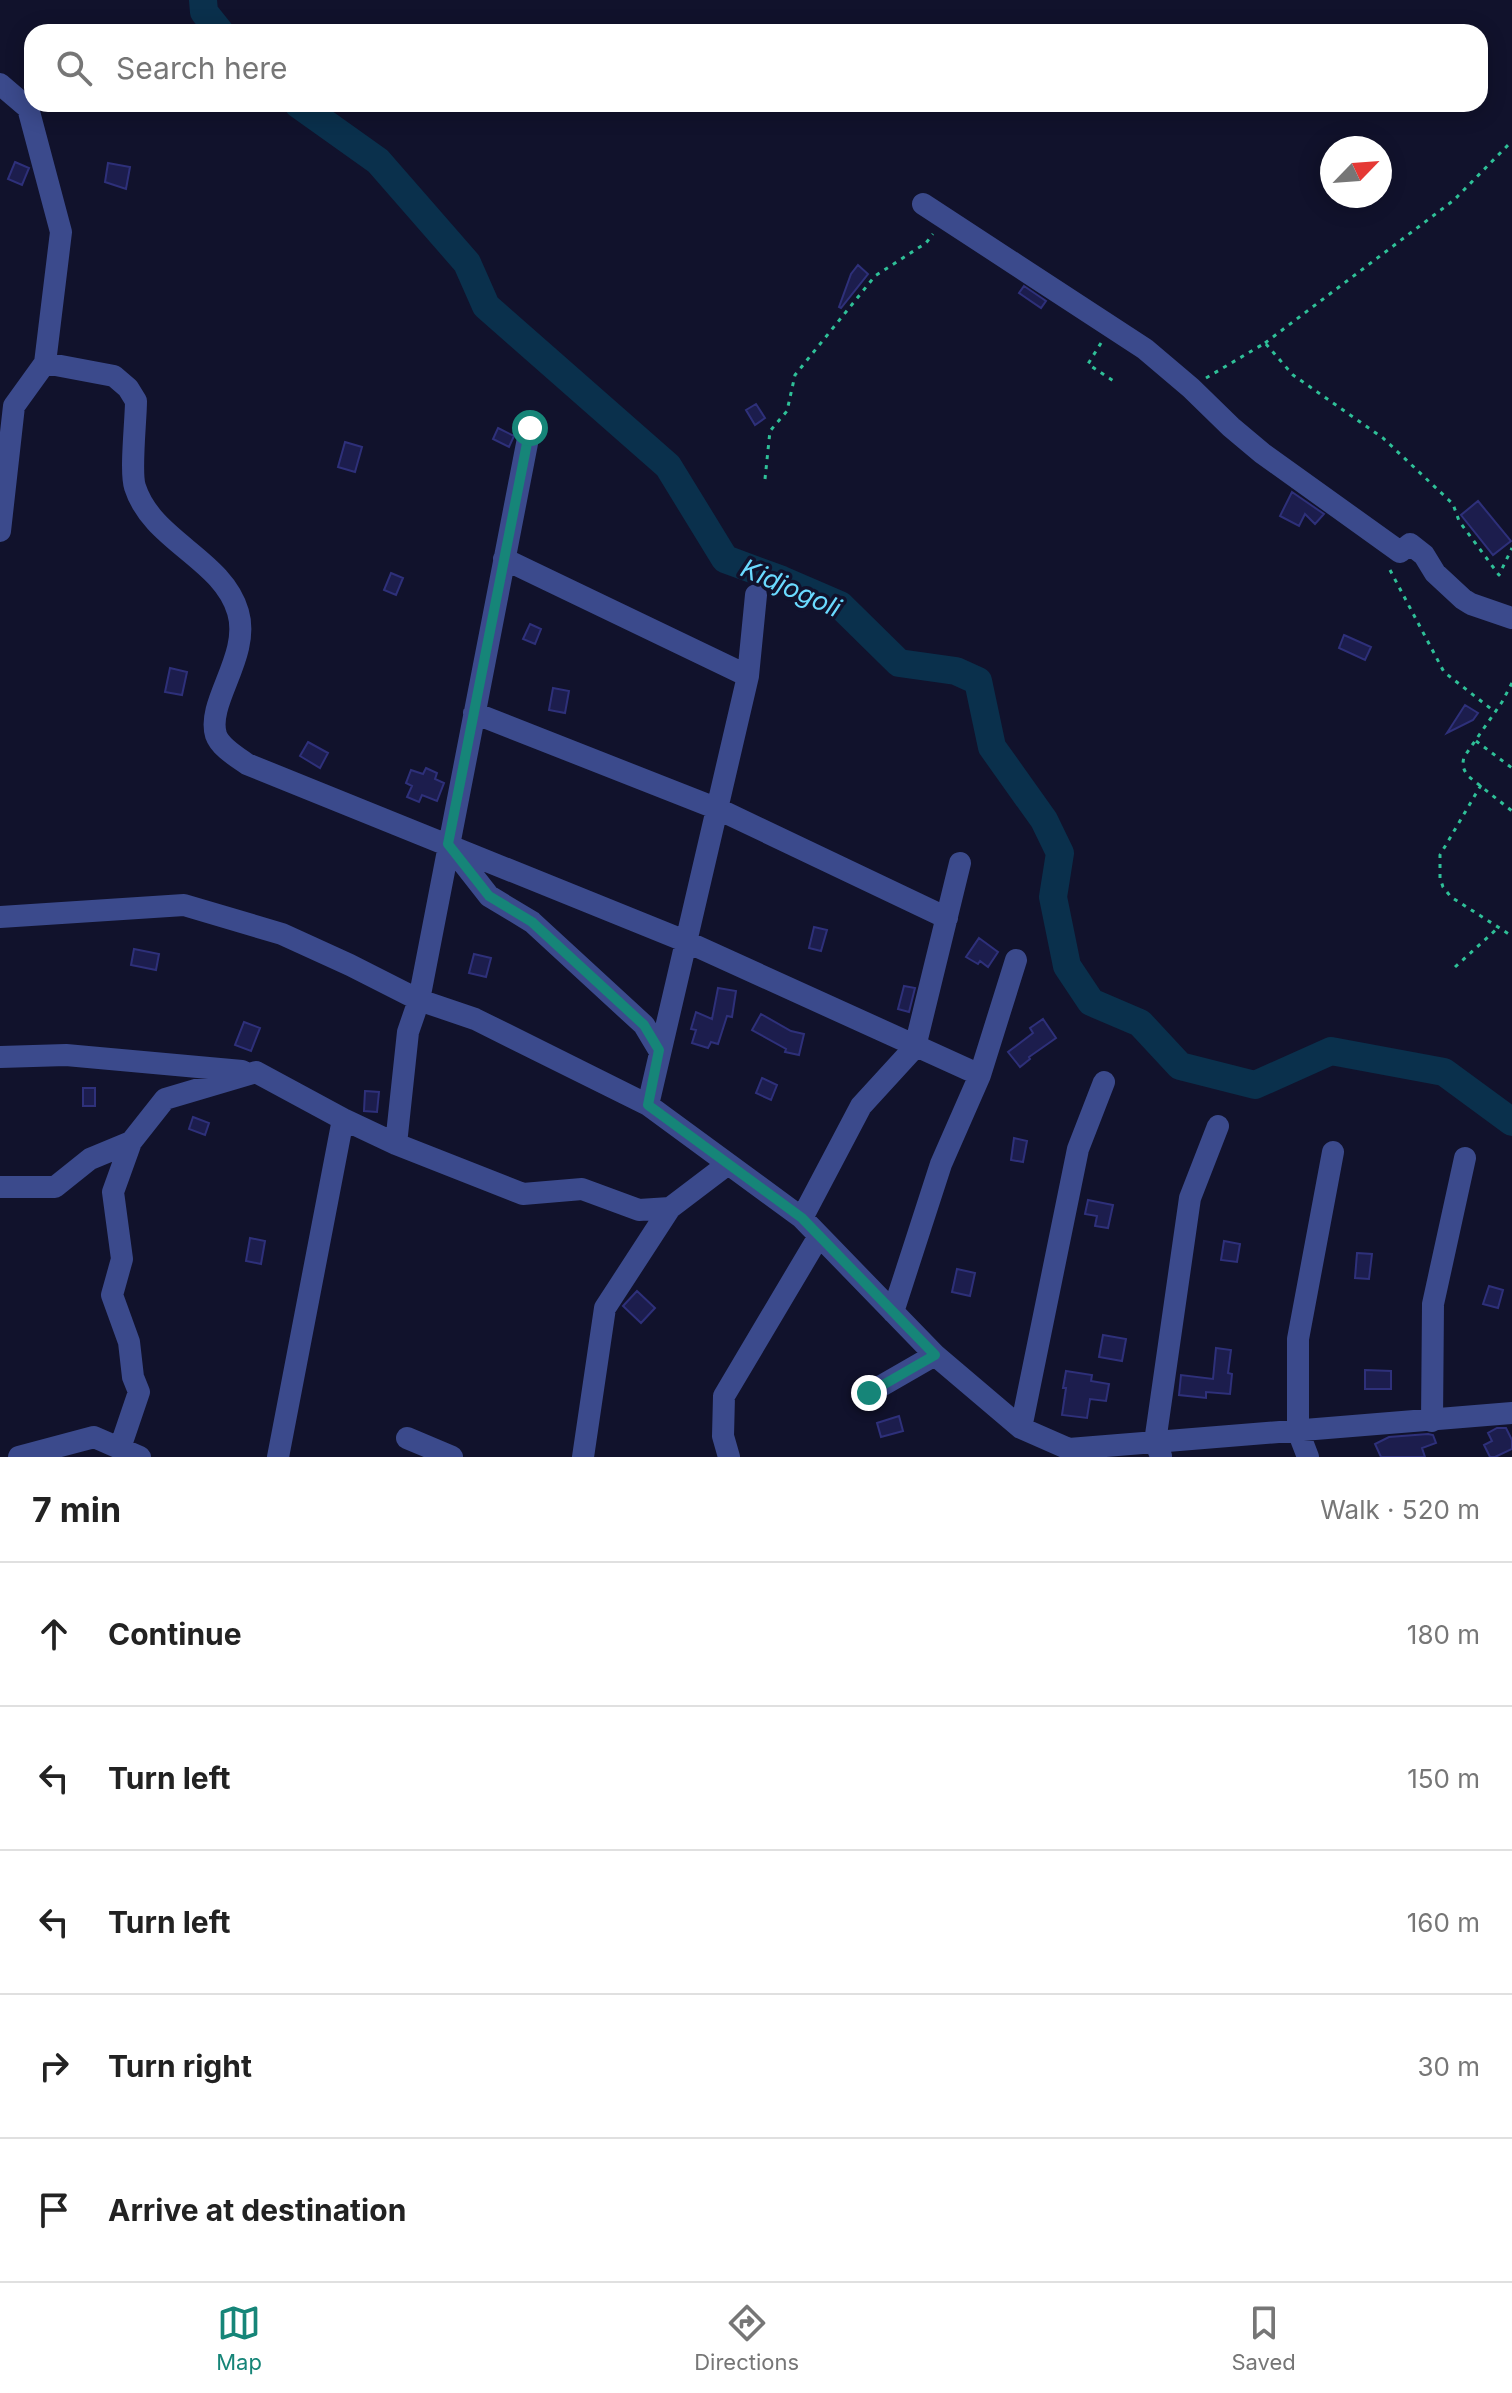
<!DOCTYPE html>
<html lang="en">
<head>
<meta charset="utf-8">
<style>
	body { margin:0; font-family:Inter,sans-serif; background:#f6f6f6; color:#222 }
	.compass { position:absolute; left:1320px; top:136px; width:72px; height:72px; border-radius:50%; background:#fff; box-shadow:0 4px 20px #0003; rotate:65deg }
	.stop { position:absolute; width:24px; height:24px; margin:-18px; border:6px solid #168578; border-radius:50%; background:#fff }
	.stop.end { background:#168578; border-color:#fff; box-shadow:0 2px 8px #0008 }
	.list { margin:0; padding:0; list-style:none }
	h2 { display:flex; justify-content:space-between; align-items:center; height:104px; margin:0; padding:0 32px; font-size:34px }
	h2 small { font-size:26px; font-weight:400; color:#767676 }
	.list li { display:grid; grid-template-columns:52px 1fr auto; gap:24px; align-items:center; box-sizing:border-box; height:144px; padding:0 32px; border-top:2px solid #e0e0e0 }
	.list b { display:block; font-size:30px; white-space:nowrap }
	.list em { font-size:26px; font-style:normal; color:#767676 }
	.icon { flex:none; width:44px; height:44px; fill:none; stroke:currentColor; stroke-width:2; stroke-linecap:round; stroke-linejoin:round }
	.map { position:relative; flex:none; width:1512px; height:1457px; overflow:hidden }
	.search { position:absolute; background:#fff; box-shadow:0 4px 20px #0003; left:24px; right:24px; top:24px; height:88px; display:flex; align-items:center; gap:20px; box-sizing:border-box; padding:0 28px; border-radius:24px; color:#767676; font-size:30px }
	.sheet { height:824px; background:#fff }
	nav { display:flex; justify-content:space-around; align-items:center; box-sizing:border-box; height:112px; border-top:2px solid #e0e0e0; background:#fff; font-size:22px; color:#767676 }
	nav a { display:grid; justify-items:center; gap:4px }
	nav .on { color:#168578 }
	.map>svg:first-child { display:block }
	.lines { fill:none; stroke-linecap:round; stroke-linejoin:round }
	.river { stroke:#0a304c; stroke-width:28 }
	.building { fill:#1c1d4d; stroke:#2e307a; stroke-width:2 }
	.path { stroke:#2fc098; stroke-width:3; stroke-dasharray:4 6; stroke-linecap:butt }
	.minor { stroke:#3b4a8c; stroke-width:22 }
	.route { stroke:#168578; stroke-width:10 }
	.labels { text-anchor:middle; stroke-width:7; stroke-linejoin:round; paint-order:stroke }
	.water-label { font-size:26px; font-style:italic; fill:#6adaff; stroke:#11122c }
</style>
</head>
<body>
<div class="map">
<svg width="1512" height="1457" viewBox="0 0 1512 1457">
	<rect width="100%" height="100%" fill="#11122c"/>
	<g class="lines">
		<path class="river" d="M203,0L204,12L220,32
			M298,104L378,161L467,263L486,306L668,466L725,559L782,580L840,605L899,663L956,671L978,681L992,747L1044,820L1060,853L1053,897L1067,966L1091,1002L1140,1023L1180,1066L1255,1085L1331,1051L1444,1072L1512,1122"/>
	</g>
	<path class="building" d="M15,162L29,168L22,185L8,179Z
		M108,163L130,167L126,189L105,182Z
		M858,265L868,274L841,308L839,307L851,274Z
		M1024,286L1046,301L1041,308L1019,293Z
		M756,404L765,418L755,425L746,410Z
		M498,428L514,436L509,447L493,439Z
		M345,442L362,447L355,472L338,467Z
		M1292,492L1324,514L1315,524L1305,514L1299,526L1280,516Z
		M1478,501L1511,541L1493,555L1461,515Z
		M391,573L403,578L396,595L384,590Z
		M530,624L541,629L535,644L523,639Z
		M1344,635L1371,647L1365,660L1339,648Z
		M170,668L187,672L182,695L165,692Z
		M553,688L569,691L565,713L549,710Z
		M1465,705L1478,713L1473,720L1447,733Z
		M308,742L328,753L320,768L300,756Z
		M426,768L437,773L435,779L444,783L437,801L422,795L419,802L407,797L412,786L406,783L411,770L423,774Z
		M814,927L827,930L821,951L809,948Z
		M979,938L998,952L988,967L980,961L978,964L966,957Z
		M134,949L159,954L156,970L131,965Z
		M474,954L491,958L486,977L469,973Z
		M904,986L915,988L909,1012L898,1009Z
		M718,988L736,991L732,1017L727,1016L718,1044L711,1042L708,1048L692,1043L696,1030L691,1029L696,1012L712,1019Z
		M761,1014L791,1031L804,1034L799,1055L785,1052L786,1049L752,1030Z
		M1043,1019L1056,1038L1029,1057L1030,1059L1020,1067L1008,1052L1033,1033L1030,1028Z
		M244,1022L260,1028L251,1051L235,1045Z
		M762,1078L777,1085L771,1100L756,1093Z
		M83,1088H95V1106H83Z
		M365,1091L379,1092L377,1112L364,1111Z
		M193,1117L209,1123L205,1135L189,1129Z
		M1014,1138L1027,1141L1023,1162L1011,1160Z
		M1088,1200L1113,1205L1108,1228L1095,1226L1097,1216L1085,1214Z
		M250,1238L265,1241L261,1264L246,1261Z
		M1224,1241L1240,1244L1237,1262L1221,1260Z
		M1357,1253L1372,1254L1369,1279L1355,1278Z
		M957,1269L975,1273L970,1296L952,1292Z
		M1489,1286L1503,1290L1498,1308L1483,1304Z
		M637,1291L655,1308L641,1323L623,1306Z
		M1103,1335L1126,1339L1122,1361L1099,1357Z
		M1216,1348L1231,1350L1228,1373L1232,1374L1230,1394L1206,1392V1398L1179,1395L1181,1375L1213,1379Z
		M1365,1370L1391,1371V1389H1365Z
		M1066,1371L1092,1375L1091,1381L1109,1384L1106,1401L1090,1399L1087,1418L1062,1415L1066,1388H1063Z
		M899,1416L903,1431L881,1437L877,1423Z
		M1497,1428H1506L1512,1440V1449L1495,1457H1490L1484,1445L1492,1441L1488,1433Z
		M1428,1434L1433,1435L1436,1443L1422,1448L1425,1457H1381L1375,1444L1389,1437Z"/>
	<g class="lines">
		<path class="path" d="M1101,343L1088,364L1115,382
			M1265,343L1454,200L1512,141
			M1206,378L1265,343L1293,375L1383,438L1453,504L1459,521L1499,575L1512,548
			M765,479L770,431L787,411L795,375L875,276L926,243L933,234
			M1390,570L1444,672L1495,712
			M1512,683L1502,702L1464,757C1462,765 1463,769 1468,776L1512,811
			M1476,741L1512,768
			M1481,785L1440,855V878L1443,887L1451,897L1512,936
			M1455,967L1499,927"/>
		<path class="minor" d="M0,84L28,108L61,232L45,363L14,406L0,531
			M923,204L1145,349L1191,388L1231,427L1262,453L1400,552L1410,544L1424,555L1435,573L1463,599L1471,604L1512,618
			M45,363L114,376L128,388L136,401C136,420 130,472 135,487C152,541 223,559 238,612C251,656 206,702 216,735C220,747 237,757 247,764L685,941L980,1075
			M504,559L748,676
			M474,713L718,809L947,918
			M449,845L489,896L532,922L644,1025L659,1050
			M0,917L184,905L282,934L350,965L419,1000L475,1019L648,1105L802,1218L935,1355L1021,1428L1069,1449L1512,1413
			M0,1057L66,1055L242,1071
			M648,1105L748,676L756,595
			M396,1144L408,1032L419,1000L530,428
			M0,1187H55L90,1159L131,1142L165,1099L256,1072L343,1119L396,1144L523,1194L582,1189L639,1210L670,1208
			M802,1218L861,1106L915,1047L960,863
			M893,1312L941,1164L980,1075L1016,960
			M869,1393L935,1355
			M1432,1421L1433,1304L1465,1158
			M1021,1428L1078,1149L1104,1082
			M407,1438L452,1457
			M120,1448L139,1392L133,1377L129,1342L112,1295L122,1259L113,1192L131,1142
			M1161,1456L1155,1442L1190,1198L1218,1126
			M19,1457L94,1437L140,1457
			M278,1457L343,1119
			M583,1457L605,1308L670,1208L728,1164
			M729,1457L723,1436L724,1396L819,1236
			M1308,1457L1298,1431V1339L1333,1152"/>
	</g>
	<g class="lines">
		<path class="route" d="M530,428L448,844L489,896L532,922L644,1025L659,1050L648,1105L802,1218L935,1355L869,1393"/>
	</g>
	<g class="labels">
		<g class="water-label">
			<text transform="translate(791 588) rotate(24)" y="9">Kidjogoli</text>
		</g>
	</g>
</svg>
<svg class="compass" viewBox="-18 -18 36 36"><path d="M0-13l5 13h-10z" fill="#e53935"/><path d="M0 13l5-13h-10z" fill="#767676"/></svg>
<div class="stop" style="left:530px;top:428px"></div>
<div class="stop end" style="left:869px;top:1393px"></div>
<div class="search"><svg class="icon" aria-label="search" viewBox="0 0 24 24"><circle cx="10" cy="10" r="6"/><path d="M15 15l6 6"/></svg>Search here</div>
</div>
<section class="sheet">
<h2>7 min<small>Walk · 520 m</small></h2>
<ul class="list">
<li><svg class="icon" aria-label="ahead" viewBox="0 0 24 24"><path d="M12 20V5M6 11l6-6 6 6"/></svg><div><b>Continue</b></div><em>180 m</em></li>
<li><svg class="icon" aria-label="left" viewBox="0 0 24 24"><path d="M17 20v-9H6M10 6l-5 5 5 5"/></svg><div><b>Turn left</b></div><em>150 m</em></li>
<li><svg class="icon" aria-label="left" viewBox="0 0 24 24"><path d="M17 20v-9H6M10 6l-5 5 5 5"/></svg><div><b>Turn left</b></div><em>160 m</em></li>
<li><svg class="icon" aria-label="right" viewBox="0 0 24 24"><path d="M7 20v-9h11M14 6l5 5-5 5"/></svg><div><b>Turn right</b></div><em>30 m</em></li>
<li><svg class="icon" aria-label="arrive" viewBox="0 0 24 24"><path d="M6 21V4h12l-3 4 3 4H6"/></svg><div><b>Arrive at destination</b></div></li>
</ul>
</section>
<nav>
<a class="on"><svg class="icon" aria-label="map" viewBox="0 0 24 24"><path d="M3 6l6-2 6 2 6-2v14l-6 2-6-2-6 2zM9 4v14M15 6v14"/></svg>Map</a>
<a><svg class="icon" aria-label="directions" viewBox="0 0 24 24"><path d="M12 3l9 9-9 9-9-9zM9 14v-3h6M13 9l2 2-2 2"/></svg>Directions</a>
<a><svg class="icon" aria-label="saved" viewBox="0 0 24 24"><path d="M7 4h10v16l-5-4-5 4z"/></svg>Saved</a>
</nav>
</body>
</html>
